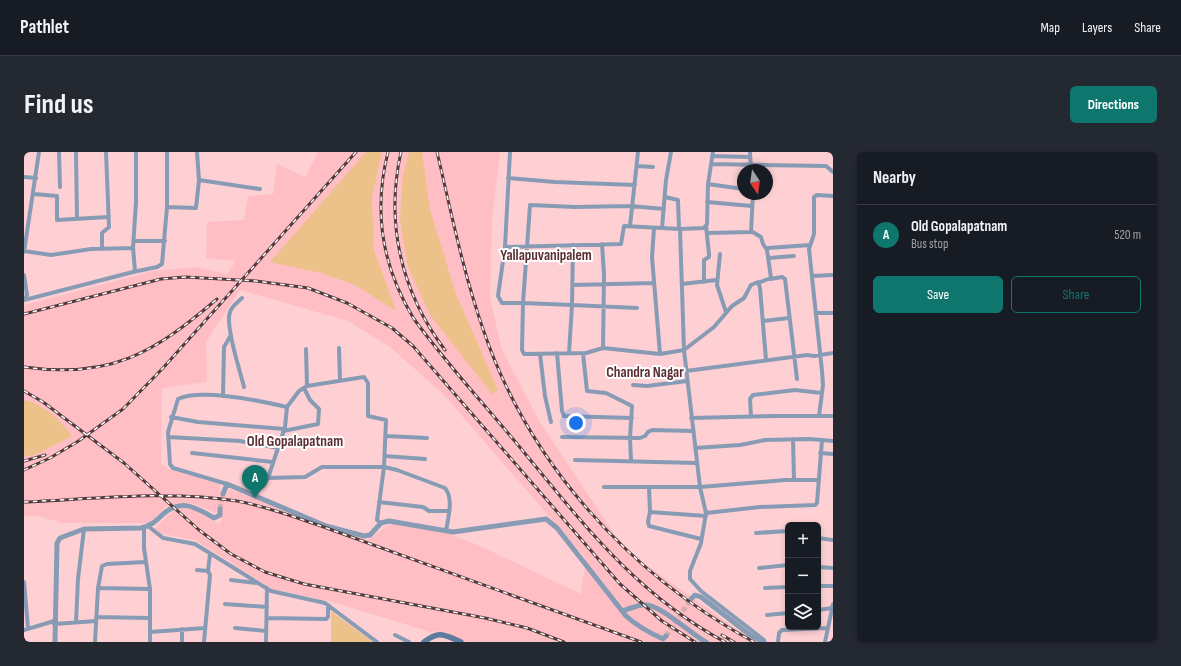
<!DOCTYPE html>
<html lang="en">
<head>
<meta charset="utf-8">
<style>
	body { margin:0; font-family:"Sofia Sans Condensed",sans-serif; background:#242831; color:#f1f3f6 }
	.controls { position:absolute; right:12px; bottom:12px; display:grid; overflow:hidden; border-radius:6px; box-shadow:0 2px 6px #0003 }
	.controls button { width:36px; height:36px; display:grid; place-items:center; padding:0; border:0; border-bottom:1px solid #363941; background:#171b24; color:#f1f3f6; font:20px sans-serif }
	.compass { position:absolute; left:713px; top:12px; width:36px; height:36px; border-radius:50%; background:#171b24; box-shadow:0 2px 6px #0003; rotate:167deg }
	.you { position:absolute; left:552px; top:271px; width:14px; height:14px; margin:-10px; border:3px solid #fff; border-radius:50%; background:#1a73e8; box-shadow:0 0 0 6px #1a73e833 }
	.badge { display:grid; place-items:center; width:26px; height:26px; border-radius:50%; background:#0f766e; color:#fff; font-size:13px; font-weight:700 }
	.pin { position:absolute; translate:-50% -33px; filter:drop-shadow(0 1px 2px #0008) }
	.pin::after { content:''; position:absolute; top:21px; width:14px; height:12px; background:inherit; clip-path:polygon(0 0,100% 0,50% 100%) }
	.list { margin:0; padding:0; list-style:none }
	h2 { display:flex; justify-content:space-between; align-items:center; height:52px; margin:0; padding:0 16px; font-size:17px }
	h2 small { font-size:13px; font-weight:400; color:#9ea1a6 }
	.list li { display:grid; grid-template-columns:26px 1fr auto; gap:12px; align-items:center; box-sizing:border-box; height:60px; padding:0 16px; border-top:1px solid #363941 }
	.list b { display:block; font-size:15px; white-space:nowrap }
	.list p { margin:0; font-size:13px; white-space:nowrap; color:#9ea1a6 }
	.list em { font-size:13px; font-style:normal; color:#9ea1a6 }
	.actions { display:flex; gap:8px; padding:12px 16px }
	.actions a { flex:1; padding:9px 0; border:1px solid #0f766e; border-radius:6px; text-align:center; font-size:14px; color:#0f766e }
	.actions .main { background:#0f766e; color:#fff }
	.icon { flex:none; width:22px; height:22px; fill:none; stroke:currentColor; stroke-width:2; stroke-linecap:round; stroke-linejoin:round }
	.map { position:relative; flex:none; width:809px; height:490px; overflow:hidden; border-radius:6px }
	header { display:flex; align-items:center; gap:24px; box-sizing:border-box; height:56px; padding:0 20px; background:#171b24; border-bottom:1px solid #363941 }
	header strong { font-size:19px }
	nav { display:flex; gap:22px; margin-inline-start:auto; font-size:14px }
	.intro { display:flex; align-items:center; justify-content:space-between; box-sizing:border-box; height:96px; padding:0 24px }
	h1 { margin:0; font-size:28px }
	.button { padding:10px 18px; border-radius:6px; background:#0f766e; color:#fff; font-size:14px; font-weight:700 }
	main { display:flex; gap:24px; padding:0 24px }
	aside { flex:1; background:#171b24; border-radius:6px; box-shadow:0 2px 6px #0003 }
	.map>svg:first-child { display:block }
	.built { fill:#ffbec4; fill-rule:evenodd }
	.green { fill:#ecc18a }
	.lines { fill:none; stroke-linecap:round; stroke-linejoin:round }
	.tertiary-tunnel { stroke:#d5acaf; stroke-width:5; stroke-dasharray:5 2.5; stroke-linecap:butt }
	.minor { stroke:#879cb4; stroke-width:4 }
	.tertiary { stroke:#879cb4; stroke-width:5 }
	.secondary { stroke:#5c7b9f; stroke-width:5.5 }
	.rail-casing { stroke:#533b3d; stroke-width:3 }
	.rail { stroke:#fefefe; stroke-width:1.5; stroke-dasharray:4.5; stroke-linecap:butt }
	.labels { text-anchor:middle; stroke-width:4; stroke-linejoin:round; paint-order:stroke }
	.neighbourhood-label { font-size:15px; font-weight:bold; fill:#5c2f35; stroke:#fefefe }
</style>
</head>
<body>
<header>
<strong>Pathlet</strong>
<nav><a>Map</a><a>Layers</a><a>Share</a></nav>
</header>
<div class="intro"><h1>Find us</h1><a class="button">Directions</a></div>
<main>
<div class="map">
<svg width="809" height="490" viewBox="0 0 809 490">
	<rect width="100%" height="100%" fill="#fed0d4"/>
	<path class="built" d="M294,0H476L468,67L466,145L477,195L515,269L591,383L614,407L714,478L737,490H443L412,479L407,480L305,449L248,437L171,388L128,380L143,364L156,356L168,357L194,372L198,369V357L194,356L192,361L170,352L156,351L142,355L125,371H39L13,364H0V153L129,119L171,115L203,122L212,109L182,106L183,70L220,68L224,44L249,42L253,12L281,25ZM216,138L324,169L366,195L419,242L562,407L557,442L454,393L423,381L373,371L364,373L344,388L279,365L206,337L201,344L197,342L195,332L144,317L137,312L138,236L183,230L182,190Z"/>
	<path class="green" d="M342,0H358L348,45L350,98L372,159L331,133L297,121L246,110Z
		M385,0H398L406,58L432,142L474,238L468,242L406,163L384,115L376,68L379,23Z
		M0,248C20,253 37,268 48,284L13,302L0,305Z
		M307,459L349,490H307Z"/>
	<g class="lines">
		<path class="tertiary-tunnel" d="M196,357L199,342
			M642,484L667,447"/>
		<path class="minor" d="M35,0L36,35
			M52,0L53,67
			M173,0L175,28L236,37
			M486,0L481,95L597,92L600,74L656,77L680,76L683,72L684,32L689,0
			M726,0L727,18
			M688,4L726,5
			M687,12L802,14L809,20
			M613,14L629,15
			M0,25L12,26
			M484,26L531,30L611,33
			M684,32L719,37
			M10,42L33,44V68L84,65
			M641,45L654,48L655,77
			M683,50L728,54
			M143,55L172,56L175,28
			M606,74L614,0
			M630,76L628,105L636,202
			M638,76L642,28L647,0
			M656,77L660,198L676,335L682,361L677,391L666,419V427L677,439L740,488
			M727,79L737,85L739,92L743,98
			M684,81L727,80L729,42
			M110,89H141
			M578,92L580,122L579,196
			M549,93L548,153L613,156
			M109,95L111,119
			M481,95L474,144L478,151H499L498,198L500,202L562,201L579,196L636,202L660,198L690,175L708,154L720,146L727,133L734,130L736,136L742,208
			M78,97V81L85,75L82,0
			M0,99L27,103L67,97L109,96L112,50V0
			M0,100L15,0
			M696,102L693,133L702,160
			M744,106L770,104
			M0,123L3,143L0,148
			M788,124L809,123
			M746,127L758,125L761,127L773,227
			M680,130V108L685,105V102L682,74
			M734,131L747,126L743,98L744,96L786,93
			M658,132L692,128
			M549,133L630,131
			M218,146C214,150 207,155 206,160C201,173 216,219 220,235
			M0,148L109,120L133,115L138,112L143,55V0
			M792,161H809
			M739,169L765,166
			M315,196L316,228
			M282,197L283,234
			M533,201L538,259L540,264L608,266
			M545,201L548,153L499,151L506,53L551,55L607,54L640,57
			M559,201L563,239L582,241L608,254L606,286L607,309
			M516,202L521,244L527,270
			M662,219L783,203L790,204L809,201
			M609,233L623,234L663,229
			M199,244L200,195L207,183
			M795,264L799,233L798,219L785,97L790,82V45L793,43L809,44
			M147,265L174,270L260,277
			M727,265L726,247L729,243L771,238L798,241
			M667,266L753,264H809
			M259,279L294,272L295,257L286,248L280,236
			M362,284L403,286
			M144,285L216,289L254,296
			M538,285L616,286L621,284L624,280L628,278L669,279
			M769,287L770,328
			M671,296L716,293L741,288L786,287L809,289
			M168,301L249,310
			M796,301L809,302
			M361,304L401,307
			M551,308L673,311
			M244,326L261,275L263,255L275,239L283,234L340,225L344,231V264L362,268L360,315L353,368L357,371
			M203,332L149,316L146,312L144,280L154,247C177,236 237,249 263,255
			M580,335H676L761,328H794
			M625,335L626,360L682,364
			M231,343L244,326L281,325L298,315H360L373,318L421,336C430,347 424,366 422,379
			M355,350L399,355L405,359H425
			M626,360L624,369L625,374L677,387
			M682,361L736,355L791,353L793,351L798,288
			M124,374L139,386L171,392L247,439L301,451L353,490
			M120,375V396L126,437V490
			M732,381L764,379
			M794,386L809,388
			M794,415L809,416
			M735,416L764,413
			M173,418L184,419L186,423L180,490
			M184,419L186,402
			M207,428L232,431
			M0,430L4,476
			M794,434H809
			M74,436L126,437
			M741,436L764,435
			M201,452L243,455
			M794,458L808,456
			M743,463L764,461
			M72,465L126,466
			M243,466L302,467L304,465V453
			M52,470L54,427L60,377
			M30,472L72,469
			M211,476L242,479
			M158,477V490
			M0,478L30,469
			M126,480L181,476
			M371,483L385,490
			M71,490L74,436L78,414L83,412L121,410
			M242,490L243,436
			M754,490L755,481L758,478L803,476
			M801,490L809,452"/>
		<path class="tertiary" d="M199,342L203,332L302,374L340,384L346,383L357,371L365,369L429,380L522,367L533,376L602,464C613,474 626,481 639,487L642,484
			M667,447L671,443L677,445L726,483L740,490
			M598,459C604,457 612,454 618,453C635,450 666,482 682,490
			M31,490L33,391L36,386L60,377L117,376C126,374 131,370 138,363C157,346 171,355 190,366L196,363V357"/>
		<path class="secondary" d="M400,490C416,478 420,483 437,490"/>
		<g class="rail-casing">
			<path id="rail" d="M364,0C349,59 358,115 390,167C422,211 459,251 494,293C557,369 611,442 701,490
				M377,0C361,71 377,140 421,198
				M413,0C427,59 439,120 459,177C504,311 606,423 730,490
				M0,162L137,127L161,125L232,129L284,136L323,151L368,176L389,194L596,432L638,469L671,490
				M0,215C86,227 129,202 193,147
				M0,239L19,250L100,311L175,378L207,402L241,420L280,432L461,466L503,476L540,490
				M0,309L21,303
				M0,318L26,306L53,290L99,257L139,216L332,0
				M0,350C69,347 144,338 213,349C241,354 270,365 297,374L617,490
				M698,483L710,490"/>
		</g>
		<use href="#rail" class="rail"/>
	</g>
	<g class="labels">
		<g class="neighbourhood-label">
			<text x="522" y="108">Yallapuvanipalem</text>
			<text x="621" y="225">Chandra Nagar</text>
			<text x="271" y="294">Old Gopalapatnam</text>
		</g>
	</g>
</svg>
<div class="controls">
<button>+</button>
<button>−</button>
<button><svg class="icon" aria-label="layers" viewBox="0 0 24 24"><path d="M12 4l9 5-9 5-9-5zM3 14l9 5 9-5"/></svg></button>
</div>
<svg class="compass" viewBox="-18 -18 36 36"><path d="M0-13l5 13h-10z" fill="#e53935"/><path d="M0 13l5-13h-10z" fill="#9ea1a6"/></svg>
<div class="you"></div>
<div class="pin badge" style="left:231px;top:346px">A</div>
</div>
<aside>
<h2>Nearby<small></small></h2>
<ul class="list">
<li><span class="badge">A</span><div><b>Old Gopalapatnam</b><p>Bus stop</p></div><em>520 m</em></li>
</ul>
<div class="actions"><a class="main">Save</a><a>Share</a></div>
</aside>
</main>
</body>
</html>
